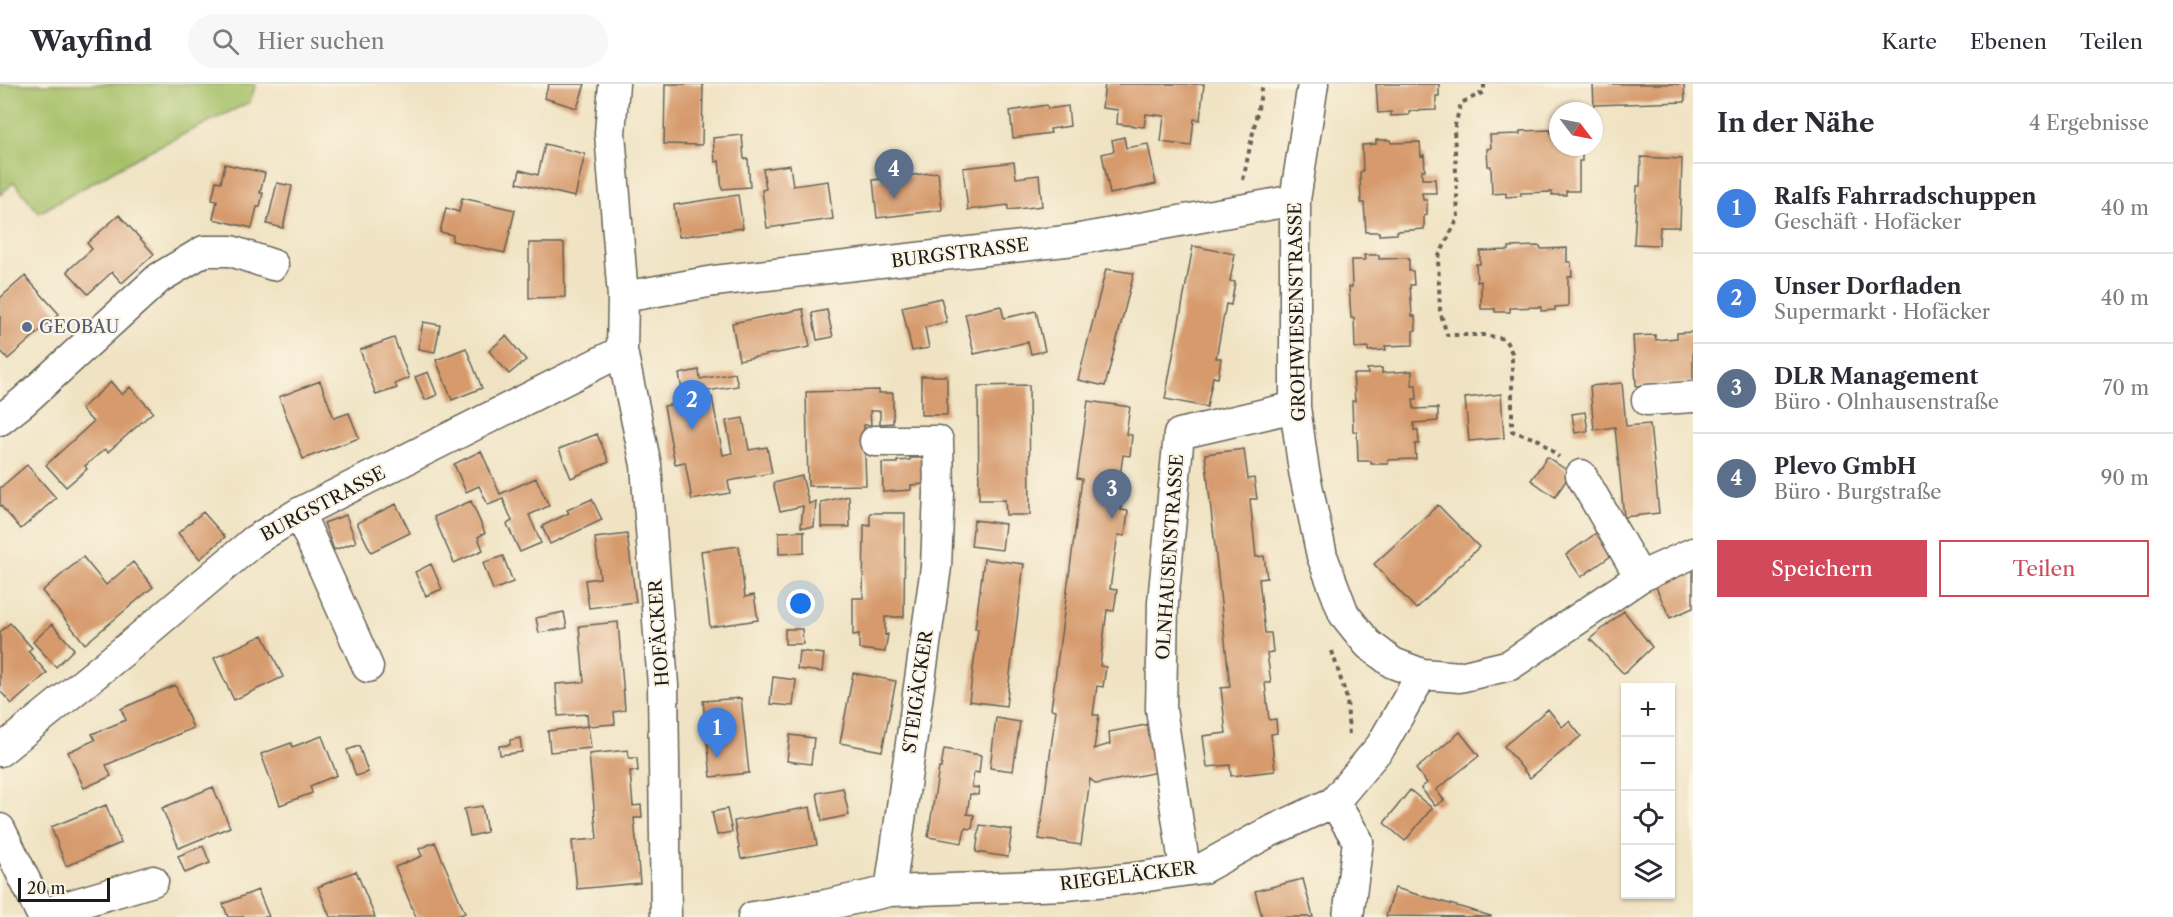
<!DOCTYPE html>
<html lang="de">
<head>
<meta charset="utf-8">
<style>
	body { margin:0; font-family:"Libre Caslon Text",serif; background:#f7f7f7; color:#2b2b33 }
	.controls { position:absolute; right:18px; bottom:18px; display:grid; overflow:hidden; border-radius:0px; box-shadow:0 2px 4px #0004 }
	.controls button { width:54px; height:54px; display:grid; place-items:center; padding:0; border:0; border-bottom:2px solid #e1e1e2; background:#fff; color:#2b2b33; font:30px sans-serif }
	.compass { position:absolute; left:1549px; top:18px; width:54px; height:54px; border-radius:50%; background:#fff; box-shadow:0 2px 4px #0004; rotate:122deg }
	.scale { position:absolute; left:18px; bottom:15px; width:92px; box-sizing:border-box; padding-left:6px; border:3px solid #1c1c1c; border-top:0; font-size:16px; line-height:21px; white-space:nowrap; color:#1c1c1c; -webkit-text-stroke:4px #fcf5e5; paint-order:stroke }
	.you { position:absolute; left:801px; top:520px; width:21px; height:21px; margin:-15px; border:4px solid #fff; border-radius:50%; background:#1a73e8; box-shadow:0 0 0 9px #1a73e833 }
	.badge { display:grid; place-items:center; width:39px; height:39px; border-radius:50%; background:#d1495b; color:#fff; font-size:20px; font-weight:700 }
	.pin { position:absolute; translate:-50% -50px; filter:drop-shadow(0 2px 3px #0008) }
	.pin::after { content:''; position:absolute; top:32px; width:21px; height:18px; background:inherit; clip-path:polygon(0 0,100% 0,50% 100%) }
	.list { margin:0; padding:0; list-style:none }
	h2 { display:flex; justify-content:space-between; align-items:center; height:78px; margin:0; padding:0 24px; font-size:26px }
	h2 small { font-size:20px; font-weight:400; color:#7c7c81 }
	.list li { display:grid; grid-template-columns:39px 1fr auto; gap:18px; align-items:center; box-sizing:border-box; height:90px; padding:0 24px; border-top:2px solid #e1e1e2 }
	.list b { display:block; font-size:22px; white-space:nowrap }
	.list p { margin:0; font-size:20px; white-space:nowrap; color:#7c7c81 }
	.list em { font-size:20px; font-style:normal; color:#7c7c81 }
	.actions { display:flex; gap:12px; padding:18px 24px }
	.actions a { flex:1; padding:14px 0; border:2px solid #d1495b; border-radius:0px; text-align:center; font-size:21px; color:#d1495b }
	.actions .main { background:#d1495b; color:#fff }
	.icon { flex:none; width:33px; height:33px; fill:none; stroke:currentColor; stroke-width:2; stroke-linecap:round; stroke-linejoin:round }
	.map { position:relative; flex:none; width:1693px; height:833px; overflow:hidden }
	header { display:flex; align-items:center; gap:36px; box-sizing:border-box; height:84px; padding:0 30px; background:#fff; border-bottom:2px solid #e1e1e2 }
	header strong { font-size:28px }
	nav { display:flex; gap:33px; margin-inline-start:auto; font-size:21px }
	.search { width:420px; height:54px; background:#f7f7f7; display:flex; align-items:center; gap:15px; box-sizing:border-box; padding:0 21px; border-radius:33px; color:#7c7c81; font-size:22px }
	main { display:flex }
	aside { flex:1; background:#fff }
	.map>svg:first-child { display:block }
	.green { fill:#a6c067; stroke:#616e42; stroke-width:1.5 }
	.building { fill:#d69a6c }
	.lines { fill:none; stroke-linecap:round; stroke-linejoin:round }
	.minor-casing { stroke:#666256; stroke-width:33 }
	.path { stroke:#666256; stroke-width:4; stroke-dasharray:4.5 4.5; stroke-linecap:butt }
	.minor { stroke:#fff; stroke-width:30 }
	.service-dot { fill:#5c6f8a; stroke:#fcf5e5; stroke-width:2 }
	.labels { text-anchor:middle; stroke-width:4.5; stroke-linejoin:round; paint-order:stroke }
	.street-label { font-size:18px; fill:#1c1c1c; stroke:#fcf5e5 }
	.service-label { font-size:18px; fill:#4e5e75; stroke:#fcf5e5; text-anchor:start }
</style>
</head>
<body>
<header>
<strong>Wayfind</strong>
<div class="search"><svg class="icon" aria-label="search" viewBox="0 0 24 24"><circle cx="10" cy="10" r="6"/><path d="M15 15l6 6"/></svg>Hier suchen</div>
<nav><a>Karte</a><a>Ebenen</a><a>Teilen</a></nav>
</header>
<main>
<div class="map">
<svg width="1693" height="833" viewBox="0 0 1693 833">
	<rect width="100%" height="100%" fill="#fcf5e5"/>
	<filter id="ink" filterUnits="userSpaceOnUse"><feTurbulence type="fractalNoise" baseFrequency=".0167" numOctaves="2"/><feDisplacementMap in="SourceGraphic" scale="12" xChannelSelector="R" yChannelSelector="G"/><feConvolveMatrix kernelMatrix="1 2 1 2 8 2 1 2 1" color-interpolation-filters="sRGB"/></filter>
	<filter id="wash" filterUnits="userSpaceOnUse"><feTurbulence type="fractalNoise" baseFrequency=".008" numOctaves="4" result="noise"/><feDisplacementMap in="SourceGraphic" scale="24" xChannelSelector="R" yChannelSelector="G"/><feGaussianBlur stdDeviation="1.35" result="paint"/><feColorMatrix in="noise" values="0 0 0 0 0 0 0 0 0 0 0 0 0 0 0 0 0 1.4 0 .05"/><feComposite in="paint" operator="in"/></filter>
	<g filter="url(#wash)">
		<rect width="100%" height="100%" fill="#f0e3c3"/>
		<path class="green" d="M0,0H256L250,18L145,69L39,129L14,98L0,111Z"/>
		<g id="blocks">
			<path class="building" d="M549,0H585L577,24L544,14Z
				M665,0H703L702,61L664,60Z
				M1105,0H1204L1200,36L1194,35L1191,62L1161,58L1164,32L1146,30L1144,43L1117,40L1118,26L1102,24Z
				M1376,0H1439V12H1436V26L1409,27V31L1391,32V28L1378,29Z
				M1593,0H1684L1685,18L1594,21Z
				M1047,21L1048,25L1068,22L1070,42L1050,45L1051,49L1013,54L1010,27Z
				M1551,46V49H1558V63H1582V77H1579V107H1566V111H1552V108L1521,109V112L1506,113V109L1492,110L1491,82H1488L1487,65L1491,64L1490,51L1520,50V47Z
				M742,51L744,75H748L750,103L722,105L719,77L715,78L713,54Z
				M1124,53L1126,64L1148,60L1156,100L1110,110L1102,70L1114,67L1112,56Z
				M1376,56H1390L1391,59L1420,58L1421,72L1424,71L1425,86H1422V95H1435L1436,109H1422L1423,116H1427V131L1424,132V145L1397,147V150L1379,151V148H1366L1364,119H1361L1360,88L1363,87L1362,61L1376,60Z
				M545,60L585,70L575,113L517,99L520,86L538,91Z
				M1641,73L1682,75L1680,143H1660L1659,161L1634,160L1637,102H1640Z
				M1014,78L1016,94L1039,91L1042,122L1008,126V121L968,126L963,84Z
				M225,80L265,89L260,109H263L260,123H257L252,144L213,135L217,117L212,116L216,97L221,98Z
				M790,81L793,102L828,97L833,135L767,144L762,106L766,105L763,85Z
				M938,88L942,126L877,134L873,96Z
				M277,99L292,102L283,144L267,140Z
				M738,111L743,144L679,153L674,121Z
				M462,114L515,126L505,169L452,157L453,151L440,148L446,124L459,128Z
				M119,131L154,170L122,199L112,188L88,210L67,187L92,165L87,159Z
				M529,159H564L565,213L529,214Z
				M1193,162L1235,170L1230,197L1235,198L1231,221L1226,220L1216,274H1221L1218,294L1213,293L1207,323L1165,315Z
				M1540,162L1541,165L1567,164V178H1571L1572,192L1568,193V222L1555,223V226L1541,227V223L1510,224V228H1495V225H1481V197L1477,198L1476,180H1480V167L1509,166V163Z
				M1364,171H1379V175L1409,174V187H1413L1414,201H1410L1412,232H1415L1416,246L1413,247V261L1385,262L1386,266L1368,267V263L1355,264L1354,234H1351L1349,203H1352L1351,176H1365Z
				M1106,185L1134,189L1105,302L1078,296Z
				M25,192L59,230L8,275L0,266V214Z
				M941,214L947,238L925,243L929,264L912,267L902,223Z
				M1001,222L1004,234L1036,227L1045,267L1031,270L1028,258L974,270L965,230Z
				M803,225L810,263L739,276L732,239Z
				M827,226L833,253L817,256L812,229Z
				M423,238L440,241L435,268L418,265Z
				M1693,248V299L1636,302L1633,252L1655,251L1656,256L1677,254V249Z
				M506,252L526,276L509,290L489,267Z
				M394,254L409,294L395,300L397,304L376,311L360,266Z
				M466,264L482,304L452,316L436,276Z
				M1382,284V289L1412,287V301H1416L1417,315H1413L1414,325L1438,324V337L1414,339V346H1418L1419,360H1415L1416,375L1388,376V380H1371V377H1358L1357,348H1353L1352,317H1355L1353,290H1368L1367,285Z
				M699,286L700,295L735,289L738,302L683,311L679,290Z
				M428,288L437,311L425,316L415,293Z
				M921,292H947V331H921Z
				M320,297L334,334L349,329L359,354L303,375L279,313Z
				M111,298L122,311L130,303L153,328L108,368L105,365L85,382L87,385L66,403L46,381L93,338L81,325Z
				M1622,299L1626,342L1650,340L1659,429L1624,433L1615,343L1594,346L1590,302Z
				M1029,301L1030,431H1006L1005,416H979L978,302Z
				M879,306V309H893V339L880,340V327H870L871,341H864L866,401L808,402L806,308Z
				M1501,310L1504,354L1469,357L1465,314Z
				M712,313L723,371L732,369L726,337L743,334L749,366L767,363L772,389L728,397L730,409L692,416L685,378L675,380L664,322Z
				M1088,317L1130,323L1126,350L1132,351L1130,372L1123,371L1119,400H1124L1121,426L1128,427L1125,452L1118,451L1114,476L1110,505L1117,506L1114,527L1107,526L1100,582L1106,583L1103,603L1097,602L1093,631H1099L1094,665L1110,660L1109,648L1151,640L1158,688L1096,700L1090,695L1081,761L1039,755L1056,626L1051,625L1082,395L1077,394Z
				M1585,328L1588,347L1575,349L1572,330Z
				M597,350L609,378L571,394L559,365Z
				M1244,365L1248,395L1254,394L1257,415H1250L1256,473L1264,472L1267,494L1259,495L1265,549H1271L1273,568L1267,569L1271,599H1265L1269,636L1276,635L1277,649L1271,650L1275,687L1231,692L1230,681L1207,683L1203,652L1226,649L1221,604L1230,603L1205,370Z
				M481,367L500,410L536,394L549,422L529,431L541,459L520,468L507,440L512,437L503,415L488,421L479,402L466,408L454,380Z
				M1547,373L1571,389L1555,413L1531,396Z
				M910,374H925L926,400L911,401V406L883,408L882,379H897V377L910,376Z
				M27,381L56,414L21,445L0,421V404Z
				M802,392L809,420L816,417L814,443H801L803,422L780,427L773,399Z
				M849,412L850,443H821V418Z
				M592,415L602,436L550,460L542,442L569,429L567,426Z
				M471,417L485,449L478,453L483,466L454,479L434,433Z
				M396,420L410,449L371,468L357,439Z
				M1438,421L1479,463L1416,525L1374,480Z
				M203,428L225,453L200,475L178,449Z
				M870,429H905L904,533H885V551L888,550L885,568L859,565V550L853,551V514H863L864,441L870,442Z
				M346,431L356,458L334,466L324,439Z
				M974,436L1005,440L1002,466L971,462Z
				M804,447V469L779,470V448Z
				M1599,447L1615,469L1581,493L1566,471Z
				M627,450L636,518L589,524L585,496L600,494L595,454Z
				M739,462L745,513L754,511L758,536L710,543L701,467Z
				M503,472L513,498L493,506L483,479Z
				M83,473L106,501L133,478L153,503L85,560L42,507Z
				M984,475L1024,480L1006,622L969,617L978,545H975Z
				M431,480L442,505L426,512L415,488Z
				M1693,484V524L1670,534L1655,501Z
				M1624,527L1652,563L1624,590L1590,555Z
				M564,528L567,544L539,549L536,534Z
				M618,538L625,626L614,628L615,640L588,642L591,664L550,668L548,647L588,642L587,630L558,632L556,600L584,598L579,542Z
				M10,539L32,564L28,567L47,589L12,620L0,607V548Z
				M52,540L74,565L56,583L33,558Z
				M785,545H802L803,560H785Z
				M263,551L283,593L234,616L214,574Z
				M799,567L824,570L822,588L797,585Z
				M853,589L896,597L882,667L840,659Z
				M773,593L796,596L793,622L770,620Z
				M175,601L193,644L106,681L111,692L84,704L68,668L95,656L92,650L126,636L121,625Z
				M741,614L749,689L711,693L703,617Z
				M1548,625L1562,643L1569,637L1581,652L1530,694L1504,662Z
				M996,634L1020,638L1013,687L990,684Z
				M1460,648L1479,672L1436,706L1444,716L1435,722L1421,704L1427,699L1416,685Z
				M790,651L814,654L811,680L787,677Z
				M322,652L337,691L310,702L312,709L280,721L261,670L291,659L292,663Z
				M520,654L522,668L500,671L499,662L510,661V656Z
				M359,662L368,688L356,692L347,666Z
				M944,665L981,671L979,689L974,688L972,703L979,704L978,711L970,710L968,724L967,730L974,731L972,745L965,744L962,759L928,753L939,684H941Z
				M628,666L629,674H637L638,687H630L633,722L641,721L642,734H634L640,799L577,805L572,757L597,755L589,670Z
				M213,703L230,743L179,764L162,724Z
				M843,704L849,731L822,737L817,709Z
				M1410,706L1432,724L1405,757L1384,739Z
				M106,721L121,759L66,782L51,743Z
				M482,722L487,748L470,752L464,725Z
				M810,723L817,761L741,775L734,737Z
				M727,725L732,748L717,751L712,728Z
				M980,741L1012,746L1008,773L976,768Z
				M435,758L465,829L455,833H416L395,783L422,772L419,765Z
				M203,762L210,779L185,789L178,772Z
				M356,787L375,833H330L318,803Z
				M1303,795L1313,833H1262L1255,807Z
				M1395,804L1491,832V833L1386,832Z
				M258,806L269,833H228L223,820Z"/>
		</g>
	</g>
	<g filter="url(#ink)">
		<use href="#blocks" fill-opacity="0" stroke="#666256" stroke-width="1.5"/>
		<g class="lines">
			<g class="minor-casing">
				<path id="minor" d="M614,0L610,49L623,213L622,267L646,381L663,601L666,833
					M1313,0L1295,116V323L1304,387L1322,472L1344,530L1368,560L1393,579L1422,590L1460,593L1510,581L1640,493L1693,469
					M623,213L714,197L1074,156L1295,116
					M1647,316L1693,313
					M0,336L23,318L159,194L204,167H231L273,181
					M875,357H938L939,409L936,483L890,807
					M1581,391L1640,493
					M299,429L368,583
					M0,667L126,565L255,456L299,429L622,267
					M1334,718L1358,757L1348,833
					M0,745L43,833
					M1185,786L1161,625L1163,518L1179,350L1295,323
					M42,830L153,797
					M753,833L826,821L890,807L1066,801L1127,795L1203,784L1267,749L1334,718L1381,662L1422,590"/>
			</g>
			<path class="path" d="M1484,0V8L1461,19L1454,45L1458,134L1438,174L1440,227L1447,251H1485L1505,255L1512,269V347L1539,356L1559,373
				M1243,96L1263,0
				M1332,567L1347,615L1349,653"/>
			<use href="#minor" class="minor"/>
		</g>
	</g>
	<circle class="service-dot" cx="27" cy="243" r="6"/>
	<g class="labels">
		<g class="street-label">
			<text transform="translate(960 169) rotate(-7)" y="6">BURGSTRASSE</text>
			<text transform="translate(1297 228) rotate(-91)" y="6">GROHWIESENSTRASSE</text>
			<text transform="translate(323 420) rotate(-28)" y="6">BURGSTRASSE</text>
			<text transform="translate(1170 473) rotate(-86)" y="6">OLNHAUSENSTRASSE</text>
			<text transform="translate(659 549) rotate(-94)" y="6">HOFÄCKER</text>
			<text transform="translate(918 608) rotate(-82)" y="6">STEIGÄCKER</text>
			<text transform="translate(1128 792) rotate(-7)" y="6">RIEGELÄCKER</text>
		</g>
		<g class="service-label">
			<text x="39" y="249">GEOBAU</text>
		</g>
	</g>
</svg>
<div class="controls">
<button>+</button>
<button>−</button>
<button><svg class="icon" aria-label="locate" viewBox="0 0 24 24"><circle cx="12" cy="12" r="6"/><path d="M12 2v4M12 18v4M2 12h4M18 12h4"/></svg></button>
<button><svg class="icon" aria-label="layers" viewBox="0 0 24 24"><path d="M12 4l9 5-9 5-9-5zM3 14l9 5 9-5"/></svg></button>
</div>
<svg class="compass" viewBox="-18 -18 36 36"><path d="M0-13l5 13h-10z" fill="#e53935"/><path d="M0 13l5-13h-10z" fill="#7c7c81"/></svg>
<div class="scale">20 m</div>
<div class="you"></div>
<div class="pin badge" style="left:717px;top:674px;background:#3f7fe0">1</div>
<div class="pin badge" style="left:692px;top:346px;background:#3f7fe0">2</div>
<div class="pin badge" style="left:1112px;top:435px;background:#5c6f8a">3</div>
<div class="pin badge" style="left:894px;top:115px;background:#5c6f8a">4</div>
</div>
<aside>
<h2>In der Nähe<small>4 Ergebnisse</small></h2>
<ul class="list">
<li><span class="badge" style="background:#3f7fe0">1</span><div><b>Ralfs Fahrradschuppen</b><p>Geschäft · Hofäcker</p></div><em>40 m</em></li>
<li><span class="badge" style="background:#3f7fe0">2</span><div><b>Unser Dorfladen</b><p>Supermarkt · Hofäcker</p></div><em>40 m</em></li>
<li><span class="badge" style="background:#5c6f8a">3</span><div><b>DLR Management</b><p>Büro · Olnhausenstraße</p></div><em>70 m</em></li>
<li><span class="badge" style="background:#5c6f8a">4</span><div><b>Plevo GmbH</b><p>Büro · Burgstraße</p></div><em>90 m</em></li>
</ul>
<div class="actions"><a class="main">Speichern</a><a>Teilen</a></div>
</aside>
</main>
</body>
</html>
